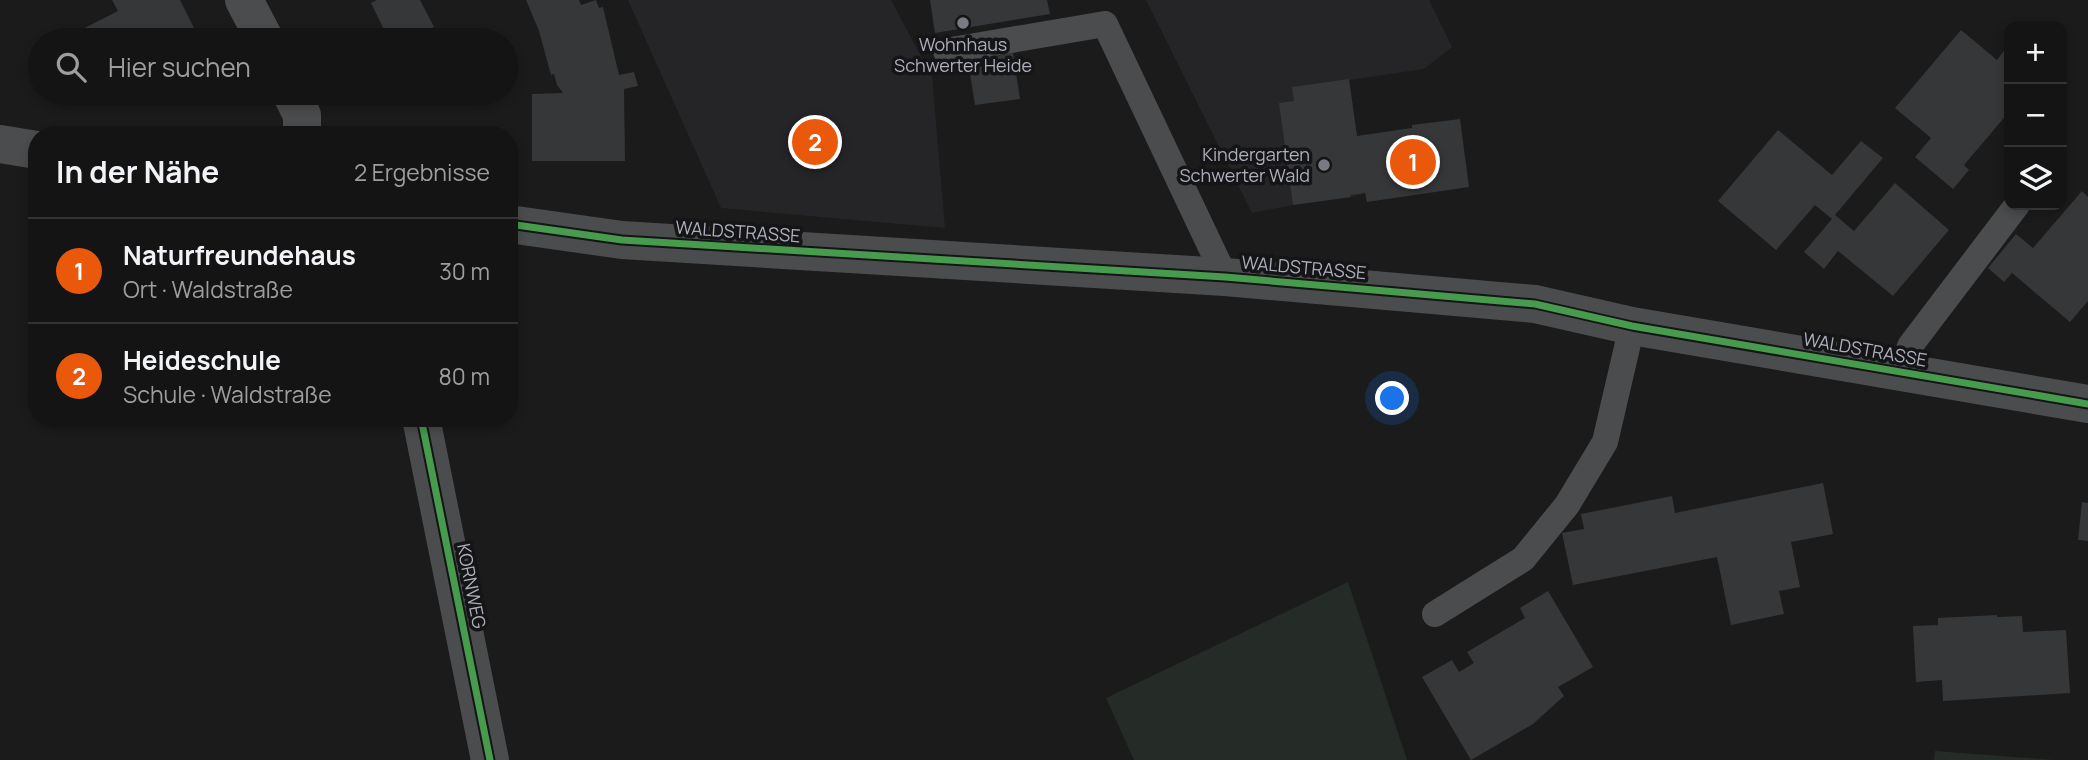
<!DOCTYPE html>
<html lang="de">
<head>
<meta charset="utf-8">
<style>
	body { margin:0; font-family:Manrope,sans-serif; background:#1d1d1d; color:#f1f3f6 }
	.controls { position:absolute; right:21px; top:21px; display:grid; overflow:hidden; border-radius:14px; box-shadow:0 4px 10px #0003 }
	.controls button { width:63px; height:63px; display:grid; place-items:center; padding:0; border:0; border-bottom:2px solid #333334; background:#141414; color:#f1f3f6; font:35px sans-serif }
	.you { position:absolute; left:1393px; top:399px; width:24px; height:24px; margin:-18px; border:5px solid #fff; border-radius:50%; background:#1a73e8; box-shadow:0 0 0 10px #1a73e833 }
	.badge { display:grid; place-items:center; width:46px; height:46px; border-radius:50%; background:#ea580c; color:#fff; font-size:23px; font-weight:700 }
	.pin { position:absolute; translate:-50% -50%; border:4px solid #fff; box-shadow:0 2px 7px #0006 }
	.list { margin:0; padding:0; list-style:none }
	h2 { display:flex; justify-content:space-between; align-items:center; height:91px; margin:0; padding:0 28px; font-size:30px }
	h2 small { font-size:23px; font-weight:400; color:#9d9ea0 }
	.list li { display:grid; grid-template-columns:46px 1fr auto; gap:21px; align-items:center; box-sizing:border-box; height:105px; padding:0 28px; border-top:2px solid #333334 }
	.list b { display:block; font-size:26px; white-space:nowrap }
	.list p { margin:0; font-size:23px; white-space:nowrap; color:#9d9ea0 }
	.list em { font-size:23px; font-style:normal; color:#9d9ea0 }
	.icon { flex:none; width:38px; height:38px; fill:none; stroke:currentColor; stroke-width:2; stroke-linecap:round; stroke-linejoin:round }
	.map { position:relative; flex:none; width:2088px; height:760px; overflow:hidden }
	.search { position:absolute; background:#141414; box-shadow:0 4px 10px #0003; left:28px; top:28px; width:490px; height:77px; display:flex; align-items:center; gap:18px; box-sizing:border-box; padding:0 24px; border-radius:38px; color:#9d9ea0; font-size:26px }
	.panel { position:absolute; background:#141414; box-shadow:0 4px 10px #0003; left:28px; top:126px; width:490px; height:301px; border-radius:28px }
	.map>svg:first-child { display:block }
	.built { fill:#252527 }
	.green { fill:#252b26 }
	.building { fill:#363739 }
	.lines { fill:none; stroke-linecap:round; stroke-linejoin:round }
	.lane { stroke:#4b4c4d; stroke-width:26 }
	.street { stroke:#4b4c4d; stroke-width:38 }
	.cycleway-casing { stroke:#151517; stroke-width:11 }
	.cycleway { stroke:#469c4c; stroke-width:7 }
	.poi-dot { fill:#7a7b82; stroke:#151517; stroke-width:2.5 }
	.labels { text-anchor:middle; stroke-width:7; stroke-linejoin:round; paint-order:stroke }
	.poi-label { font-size:18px; fill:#adafba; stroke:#151517 }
	.street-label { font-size:18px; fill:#adafba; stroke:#151517 }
</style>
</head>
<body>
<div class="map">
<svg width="2088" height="760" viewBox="0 0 2088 760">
	<rect width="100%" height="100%" fill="#1b1b1b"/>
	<path class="built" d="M628,0H891L932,77L945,228L721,208Z
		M1146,0H1429L1452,47L1424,69L1349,80L1365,193L1351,197L1293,205L1252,213Z"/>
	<path class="green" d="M1348,582L1407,760H1134L1106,698Z
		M1935,751L2054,760H1934Z"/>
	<path class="building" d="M112,0H180L200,40H77L73,34L118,11Z
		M377,0H420L434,27L409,40H389L371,3Z
		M526,0H579L581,5L596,0L599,8L603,7L619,75L634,72L638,86L624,89L625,161H532V94L563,93L557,85L554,74L551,75L539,31Z
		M930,0H1047L1050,14L935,33Z
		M1961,30L1997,60L2009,44V112L1964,165L1969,170L1953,189L1915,157L1931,138L1895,108Z
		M1013,53L1020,99L975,105L968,61Z
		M1349,79L1357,136L1412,128V125L1460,119L1469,187L1367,202L1365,193L1350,195L1351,197L1293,205L1279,103L1294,101L1292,87Z
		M1778,130L1832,175L1861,141L1883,158L1835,215L1854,231L1895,183L1949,230L1893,296L1838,251L1824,269L1804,252L1832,219L1815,205L1776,250L1718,201Z
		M2082,191L2088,197V301L2070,322L2012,273L2004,282L1988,268L2016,234L2033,248Z
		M1823,483L1833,534L1791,542L1800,587L1779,591L1784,614L1731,625L1717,557L1573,585L1562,533L1584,529L1581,514L1672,496L1675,513Z
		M2082,502L2088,503V541L2078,540Z
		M1548,591L1593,667L1558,687L1564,696L1533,724L1471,760L1422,677L1452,660L1459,672L1474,663L1467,652L1525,618L1520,608Z
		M1997,615V617L2022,616L2023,632L2066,630L2070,693L1943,701L1942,680L1916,682L1913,626L1938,625V618Z"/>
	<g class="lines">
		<path class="lane" d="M946,51L1105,24L1225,277
			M1903,373L1910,346L2017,205
			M1435,614L1523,559L1567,505L1605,442L1632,326"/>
		<path class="street" d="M244,0L265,40
			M291,93L302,115V135
			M0,144L37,150
			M509,224L622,240L1225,277L1535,304L1632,326L2088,404
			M421,418L490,760"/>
		<g class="cycleway-casing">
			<path id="cycleway" d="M509,224L622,240L1225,277L1535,304L1632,326L2088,404
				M421,418L490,760"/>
		</g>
		<use href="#cycleway" class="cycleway"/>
	</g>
	<g class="poi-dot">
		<circle cx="963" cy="23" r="7"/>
		<circle cx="1324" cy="165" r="7"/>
	</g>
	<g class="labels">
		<g class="poi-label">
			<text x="963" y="51">Wohnhaus<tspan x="963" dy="21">Schwerter Heide</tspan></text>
			<text x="1310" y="161" text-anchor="end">Kindergarten<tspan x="1310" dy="21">Schwerter Wald</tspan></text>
		</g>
		<g class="street-label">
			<text transform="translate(738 232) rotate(4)" y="6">WALDSTRASSE</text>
			<text transform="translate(1304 268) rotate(5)" y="6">WALDSTRASSE</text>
			<text transform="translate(1865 350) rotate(10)" y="6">WALDSTRASSE</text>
			<text transform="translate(471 586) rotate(79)" y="6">KORNWEG</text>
		</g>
	</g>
</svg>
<div class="controls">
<button>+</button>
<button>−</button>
<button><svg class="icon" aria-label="layers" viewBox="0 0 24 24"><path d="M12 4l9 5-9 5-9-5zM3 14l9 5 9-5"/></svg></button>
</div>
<div class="you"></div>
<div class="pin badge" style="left:1413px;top:162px">1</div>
<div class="pin badge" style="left:815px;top:142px">2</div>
<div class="search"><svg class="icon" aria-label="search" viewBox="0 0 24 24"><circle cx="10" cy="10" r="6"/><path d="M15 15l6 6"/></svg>Hier suchen</div>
<section class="panel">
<h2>In der Nähe<small>2 Ergebnisse</small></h2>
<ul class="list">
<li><span class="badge">1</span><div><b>Naturfreundehaus</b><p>Ort · Waldstraße</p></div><em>30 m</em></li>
<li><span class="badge">2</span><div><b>Heideschule</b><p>Schule · Waldstraße</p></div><em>80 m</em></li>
</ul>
</section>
</div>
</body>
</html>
